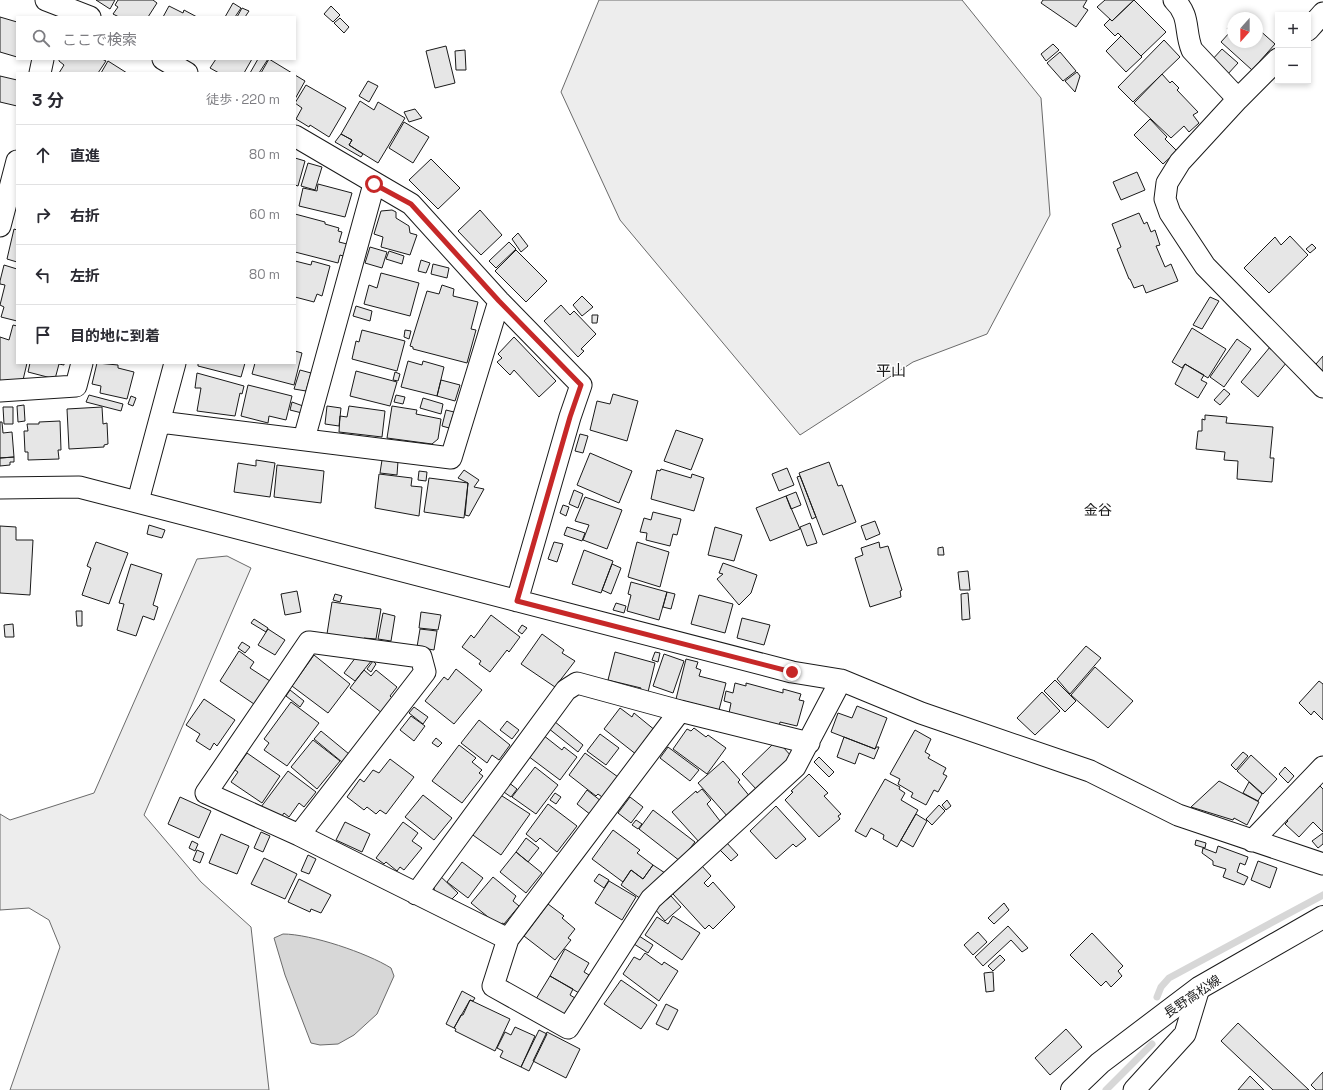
<!DOCTYPE html>
<html lang="ja">
<head>
<meta charset="utf-8">
<style>
	body { margin:0; font-family:"Space Grotesk","Noto Sans JP",sans-serif; background:#f2f2f3; color:#2b2b33 }
	.controls { position:absolute; right:12px; top:12px; display:grid; overflow:hidden; border-radius:0px; box-shadow:0 2px 6px #0003 }
	.controls button { width:36px; height:36px; display:grid; place-items:center; padding:0; border:0; border-bottom:1px solid #e1e1e2; background:#fff; color:#2b2b33; font:20px sans-serif }
	.compass { position:absolute; left:1227px; top:12px; width:36px; height:36px; border-radius:50%; background:#fff; box-shadow:0 2px 6px #0003; rotate:201deg }
	.stop { position:absolute; width:12px; height:12px; margin:-9px; border:3px solid #c62828; border-radius:50%; background:#fff }
	.stop.end { background:#c62828; border-color:#fff; box-shadow:0 1px 4px #0008 }
	.list { margin:0; padding:0; list-style:none }
	h2 { display:flex; justify-content:space-between; align-items:center; height:52px; margin:0; padding:0 16px; font-size:17px }
	h2 small { font-size:13px; font-weight:400; color:#7c7c81 }
	.list li { display:grid; grid-template-columns:26px 1fr auto; gap:12px; align-items:center; box-sizing:border-box; height:60px; padding:0 16px; border-top:1px solid #e1e1e2 }
	.list b { display:block; font-size:15px; white-space:nowrap }
	.list em { font-size:13px; font-style:normal; color:#7c7c81 }
	.icon { flex:none; width:22px; height:22px; fill:none; stroke:currentColor; stroke-width:2; stroke-linecap:round; stroke-linejoin:round }
	.map { position:relative; flex:none; width:1323px; height:1090px; overflow:hidden }
	.search { position:absolute; background:#fff; box-shadow:0 2px 6px #0003; left:16px; top:16px; width:280px; height:44px; display:flex; align-items:center; gap:10px; box-sizing:border-box; padding:0 14px; border-radius:0px; color:#7c7c81; font-size:15px }
	.panel { position:absolute; background:#fff; box-shadow:0 2px 6px #0003; left:16px; top:72px; width:280px; height:292px; border-radius:0px }
	.map>svg:first-child { display:block }
	.built { fill:#ededed; stroke:#6a6a6a }
	.water { fill:#d7d7d7; stroke:#6a6a6a }
	.lines { fill:none; stroke-linecap:round; stroke-linejoin:round }
	.stream { stroke:#d7d7d7; stroke-width:7 }
	.building { fill:#e6e6e6; stroke:#1a1a1a }
	.minor-casing { stroke:#1a1a1a; stroke-width:23 }
	.secondary-casing { stroke:#1a1a1a; stroke-width:24 }
	.minor { stroke:#fff; stroke-width:21 }
	.secondary { stroke:#fff; stroke-width:22 }
	.route { stroke:#c62828; stroke-width:5 }
	.labels { text-anchor:middle; stroke-width:3; stroke-linejoin:round; paint-order:stroke }
	.street-label { font-size:13px; fill:#1a1a1a; stroke:#fff }
	.neighbourhood-label { font-size:14px; fill:#1a1a1a; stroke:#fff }
	.quarter-label { font-size:15px; fill:#1a1a1a; stroke:#fff }
</style>
</head>
<body>
<div class="map">
<svg width="1323" height="1090" viewBox="0 0 1323 1090">
	<rect width="100%" height="100%" fill="#fff"/>
	<path class="built" d="M599,0H962L1041,98L1050,215L987,334L913,362L800,435L620,220L561,92Z
		M227,556L251,568L144,815L201,882L251,927L269,1090H10L60,947L49,920L29,908L0,910V814L10,820L94,793L197,559Z"/>
	<path class="water" d="M283,934C311,934 367,953 391,968L394,976L377,1014L354,1035L338,1044L320,1045L311,1043L285,975L274,938Z"/>
	<g class="lines">
		<path class="stream" d="M1157,997L1161,987L1169,978L1323,895
			M1106,1090L1152,1044"/>
	</g>
	<path class="building" d="M96,0H115L110,9Z
		M118,0H153L157,3L148,17H119L113,14L118,7L115,5Z
		M1043,0H1087L1083,7L1088,10L1076,27L1041,3Z
		M1105,0H1134L1112,21L1097,7Z
		M1134,0L1166,32L1141,56L1118,33L1115,36L1104,25L1110,19L1112,21Z
		M233,3L241,8L235,17H225Z
		M169,6L183,13L184,10L197,17H163Z
		M331,6L340,15L333,22L324,14Z
		M242,8L249,11L245,17H237Z
		M0,17L17,22V57L0,52Z
		M340,18L349,27L344,33L334,23Z
		M1233,22V42H1257V28L1275,44L1252,70L1221,42L1230,32L1227,29Z
		M1121,36L1142,57L1126,72L1106,51Z
		M1164,40L1180,57L1133,102L1118,87Z
		M1053,44L1059,50L1046,61L1041,54Z
		M446,46L455,83L435,88L426,51Z
		M1222,49L1238,63L1227,75L1211,61Z
		M465,50L466,70H456L455,51Z
		M1060,52L1076,71L1063,81L1047,63Z
		M59,59H102L106,61L98,73H59L64,65L59,61Z
		M216,59H252L244,73H219L210,68Z
		M258,59H268L259,73H250Z
		M269,59L292,73H261Z
		M108,61L127,73H101Z
		M1077,72L1080,76L1075,92L1065,81Z
		M1162,74L1170,83L1172,81L1179,88L1177,90L1198,112L1193,115L1199,123L1189,132L1184,126L1171,138L1134,103Z
		M295,75L305,81L295,99Z
		M0,76L17,80V106L0,102Z
		M368,81L378,86L369,102L359,96Z
		M306,85L346,108L329,137L310,125L309,127L296,119L302,108L295,103Z
		M360,101L374,110L378,102L405,118L378,163L349,145L352,140L341,134Z
		M415,109L422,118L409,122L404,112Z
		M1150,119L1167,137L1165,139L1177,151L1163,164L1134,135Z
		M404,122L429,137L413,163L389,148Z
		M341,134L352,140L349,145L363,154L361,157L335,142Z
		M295,158L305,161L298,186L295,185Z
		M431,159L460,188L438,209L409,180Z
		M308,163L322,167L315,190L301,186Z
		M1137,172L1145,190L1121,200L1113,182Z
		M318,184L352,193L345,217L299,206L303,188L317,191Z
		M392,210L396,212V218L409,226L410,233L417,235L410,255L381,247L383,237L374,234L381,211Z
		M480,210L502,235L481,255L458,231Z
		M1139,213L1144,224L1147,222L1151,232L1155,230L1160,245L1156,246L1165,267L1171,264L1178,281L1146,293L1143,285L1134,288L1130,279H1129L1117,249L1121,247L1112,224Z
		M295,214L325,222V224L339,228L338,231L342,232L339,242L347,244L343,256L340,255L338,263L295,252Z
		M14,229L17,230V265V262L7,259Z
		M518,233L528,246L521,252L512,239Z
		M1290,236L1308,255L1269,293L1244,268L1275,237L1281,245Z
		M509,242L516,249L496,268L489,261Z
		M1312,244L1316,248L1310,253L1306,249Z
		M370,247L387,252L382,268L365,263Z
		M516,250L547,281L526,302L495,271Z
		M389,251L404,256L402,264L386,259Z
		M421,260L430,263L426,273L418,271Z
		M295,261L311,265L312,261L330,266L322,296L317,294L314,302L295,297Z
		M433,264L449,268L447,278L431,274Z
		M4,265L17,269V321L1,317L4,307L0,305L5,285L0,284V281Z
		M381,273L419,283L410,316L364,304L369,285L377,288Z
		M442,285L454,289L453,296L478,302L471,329L476,330L467,363L413,349V347L410,346L427,291L439,294Z
		M582,296L593,307L582,316L573,305Z
		M1210,297L1219,301L1202,329L1193,325Z
		M561,305L570,315L574,311L596,334L581,349L584,351L578,357L544,321Z
		M356,306L372,311L370,321L353,316Z
		M592,315H598L597,323H592Z
		M13,325L17,326V363H27L23,380L0,381V337L9,340Z
		M1192,328L1226,349L1208,378L1185,364L1182,368L1172,362Z
		M362,330L405,341L397,371L352,359L356,341L359,342Z
		M405,330L411,331L409,339L404,337Z
		M514,337L556,381L539,397L514,370L510,375L497,362L502,358L498,354Z
		M1237,339L1251,349L1224,387L1210,377Z
		M1270,347L1287,362L1258,397L1241,382Z
		M295,351L302,353L294,385L252,374L255,363H295Z
		M1323,356V371L1316,364Z
		M408,361L422,365L423,361L444,367L437,396L401,387Z
		M30,363H64V365L59,364L55,379L28,372Z
		M97,363L118,365V368L134,372L127,399L100,393L101,386L92,384Z
		M198,363H245L241,377L198,366Z
		M1185,364L1204,375L1201,380L1207,383L1198,398L1175,384Z
		M300,370L311,373L306,391L294,389Z
		M356,371L397,382L390,406L350,396Z
		M395,372L400,374L398,381L393,380Z
		M197,373L244,386L242,394L240,393L235,416L197,411L201,388H195Z
		M441,380L460,385L455,401L437,396Z
		M248,385L292,396L286,420L269,416L268,423L241,416Z
		M1224,389L1230,394L1220,405L1214,400Z
		M613,394L638,401L627,441L590,430L597,401L610,404Z
		M89,395L123,404L121,411L86,402Z
		M396,395L405,397L403,404L394,402Z
		M131,396L136,398L133,406L128,404Z
		M423,398L443,404L441,414L420,408Z
		M292,402L303,406L302,413L290,410Z
		M24,405L25,421L18,422L17,406Z
		M327,406L341,408L339,426L325,424Z
		M349,406L385,411L382,437L339,432L340,416L347,417Z
		M392,406L417,410L416,414L441,419L438,439L432,444L387,438Z
		M3,407H13V424H4Z
		M102,407L103,424L107,423L108,444L104,445V447L69,449L67,409Z
		M446,410L454,412L449,428L442,426Z
		M1205,415L1227,417L1226,423L1273,427L1270,458H1274L1272,482L1237,479L1238,461L1224,460L1225,452L1196,449L1198,431H1202V419L1205,420Z
		M60,421L61,450H58L59,459L28,460V452H25L24,431H28L27,424H39V422Z
		M0,422H2L3,433L12,432L14,457L0,458Z
		M676,430L703,439L691,470L664,461Z
		M580,434L588,436L583,453L575,451Z
		M590,453L632,471L619,503L577,485Z
		M14,457V462H10V465L0,466V458Z
		M256,460L275,463L270,497L234,492L238,463L256,466Z
		M382,460L398,461L397,475L380,473Z
		M829,462L838,486L842,485L856,522L823,535L799,473Z
		M277,465L324,471L321,503L274,497Z
		M787,468L794,485L779,491L772,474Z
		M661,469L691,478L692,474L704,478L694,511L651,499L657,470L660,471Z
		M464,470L479,480L474,487L484,489L469,516L465,515L468,483L458,478Z
		M419,471L427,472L426,481L418,480Z
		M379,474L412,478L411,486L422,487L419,516L375,508Z
		M800,476L816,517L812,519L797,477Z
		M429,478L468,483L464,518L424,512Z
		M574,490L583,494L578,508L569,504Z
		M796,492L801,505L791,509L786,496Z
		M786,496L800,529L770,541L756,508Z
		M585,497L622,510L607,549L583,540L589,525L575,521Z
		M563,505L569,507L566,516L560,513Z
		M653,512L681,519L677,535L673,534L670,546L646,540L647,533L640,532L644,518L651,520Z
		M875,521L880,534L866,540L861,526Z
		M810,523L817,543L807,546L800,527Z
		M149,525L165,530L162,538L147,534Z
		M0,526L16,527V540H33L30,595L0,593Z
		M567,527L585,533L582,541L564,535Z
		M715,527L742,535L734,561L708,555Z
		M96,542L128,553L109,604L82,595L91,568L87,566Z
		M554,542L563,544L557,562L548,559Z
		M637,542L669,552L660,587L628,577Z
		M879,542L880,548L888,546L902,590L900,591L901,597L870,607L855,558L863,555L861,548Z
		M943,547L944,555H938V548Z
		M584,550L613,561L601,593L572,584Z
		M723,563L757,575L751,593L739,605L717,579L723,574L719,573Z
		M131,564L162,574L153,605L158,607L154,620L143,616L136,636L117,630L124,604L119,603Z
		M612,564L621,568L611,594L602,590Z
		M968,571L970,590H960L958,572Z
		M631,582L667,592L659,620L627,611L631,595L628,594Z
		M297,591L301,612L285,615L281,594Z
		M667,592L675,594L671,609L663,607Z
		M968,593L970,619L962,620L961,594Z
		M335,594L342,596L340,602L333,600Z
		M699,595L733,604L725,633L691,624Z
		M332,602L381,609L376,639L364,638L363,640L327,634Z
		M616,603L626,606L624,613L613,610Z
		M76,611H82V626H77Z
		M421,612L441,615L438,630L419,628Z
		M383,613L395,616L391,641L378,639Z
		M491,615L520,637L509,652L507,650L490,672L479,664L481,661L462,647L471,635L474,638Z
		M742,618L770,625L764,645L737,638Z
		M254,619L268,628L266,632L251,623Z
		M13,624L14,637H5L4,625Z
		M522,625L527,628L522,634L518,631Z
		M268,629L285,640L275,655L258,645Z
		M420,629L437,631L434,650L417,647Z
		M542,634L564,650L562,653L575,661L555,687L521,664Z
		M242,642L250,647L245,653L238,648Z
		M1086,646L1101,658L1070,694L1057,679Z
		M239,651L254,662L250,668L270,681L254,704L220,681Z
		M615,652L655,663L648,692L640,691L641,688L608,680Z
		M655,652L660,653L658,662L652,660Z
		M664,654L684,661L673,693L653,686Z
		M314,655L350,684L328,713L292,686Z
		M356,657L372,660L355,681L344,673Z
		M686,659L698,662L696,668L701,670L699,676L726,683L719,710L676,699Z
		M373,661L376,664L371,672L367,669Z
		M1095,667L1133,701L1108,728L1071,695Z
		M456,669L482,690L454,724L425,701L444,677L448,680Z
		M364,670L371,676L376,670L397,687L390,696L393,699L382,713L350,688Z
		M1055,680L1076,701L1065,712L1044,691Z
		M1319,681L1323,684V720L1314,711L1311,715L1299,703Z
		M735,683L746,686V683L783,693V689L801,694L799,700L804,701L797,726L780,722L779,727L729,713L731,703L724,701L726,691L733,693Z
		M290,690L304,701L300,707L286,696Z
		M1042,692L1060,711L1035,735L1017,718Z
		M204,699L235,720L217,746L214,743L210,750L196,741L200,734L186,725Z
		M291,702L319,723L287,766L264,750L269,743L264,739Z
		M857,706L887,718L875,749L831,732L838,713L852,718Z
		M414,707L428,717L423,724L409,713Z
		M620,708L632,717L634,713L656,731L637,755L604,729Z
		M411,716L425,726L414,741L400,730Z
		M479,720L510,745L499,760L492,755L487,763L461,743Z
		M507,721L519,730L512,739L500,730Z
		M554,721L583,745L578,752L548,728Z
		M694,728L706,737L708,735L726,748L707,774L673,749L687,729L691,731Z
		M915,730L931,739L925,752L930,755L928,758L946,768L943,774L947,776L938,792L934,790L926,805L911,797L913,793L898,784L900,779L890,774Z
		M321,731L349,754L342,762L314,739Z
		M600,734L619,748L606,765L587,751Z
		M543,735L562,750L564,747L577,757L560,780L528,756Z
		M844,737L875,749L876,747H879L874,759L859,753L855,764L837,757Z
		M436,738L442,743L438,747L432,743Z
		M313,740L340,761L317,789L291,767Z
		M773,744L783,747L792,757L757,790L742,774Z
		M459,745L476,758L472,762L482,770L479,773L483,776L462,803L432,781Z
		M668,747L699,770L690,781L660,758Z
		M1243,752L1248,756L1236,770L1231,765Z
		M247,753L280,776L262,803L231,782L238,772L235,770Z
		M585,753L618,777L602,797L598,794L596,796L569,775Z
		M1251,755L1277,779L1263,794L1237,771Z
		M819,757L834,772L829,777L814,762Z
		M390,759L414,777L386,814L380,810L376,814L367,807L364,810L347,797L360,779L364,782L373,770L379,773Z
		M723,761L740,780L738,782L751,798L728,817L698,783Z
		M535,767L558,785L536,814L512,797Z
		M1285,767L1294,776L1288,783L1279,774Z
		M288,771L316,792L304,807L299,803L289,817L284,813L282,816L261,807Z
		M809,774L828,793L824,796L841,814L838,816L840,819L819,837L785,800L793,792L791,791Z
		M885,779L900,787L899,789L905,793L901,800L918,810L897,847L883,839L884,835L871,828L866,837L855,831Z
		M1219,781L1259,802L1247,825L1234,818L1233,820L1191,807Z
		M508,782L517,789L511,797L501,790Z
		M1249,782L1262,794L1258,801L1243,793Z
		M1320,786L1323,789V832L1313,822L1299,837L1285,824L1288,821L1286,819Z
		M702,789L711,800L707,804L720,821L700,843L672,812L696,791L697,793Z
		M587,790L601,801L591,815L577,804Z
		M555,793L561,797L556,804L550,800Z
		M499,794L530,814L501,855L470,833Z
		M423,795L452,818L434,840L405,817Z
		M180,797L211,811L199,838L168,824Z
		M630,797L643,807L631,823L618,813Z
		M947,800L951,806L946,810L942,805Z
		M548,804L577,826L557,852L540,838L536,842L526,834Z
		M939,805L945,811L932,825L926,819Z
		M776,806L806,839L796,847L793,844L776,859L750,831Z
		M653,810L695,842L680,861L639,829Z
		M916,814L927,821L913,847L901,840Z
		M636,820L642,824L638,829L632,825Z
		M345,822L370,834L362,852L336,840Z
		M403,822L418,833L412,841L422,848L404,870L400,867L397,871L386,862L384,864L376,858Z
		M613,830L640,850L637,853L653,865L643,879L631,870L623,882L592,859Z
		M261,832L270,836L263,852L254,848Z
		M1323,833V844L1318,848L1312,841Z
		M221,834L249,846L237,874L209,863Z
		M526,838L539,848L528,862L516,852Z
		M1196,840L1206,843L1205,848L1195,845Z
		M192,841L198,844L195,851L189,848Z
		M726,842L738,855L731,861L719,849Z
		M1218,846L1248,857L1245,865L1240,863L1237,872L1248,877L1244,885L1223,877L1226,869L1213,865V861L1202,853L1203,848L1216,853Z
		M197,850L204,853L200,863L193,860Z
		M516,852L542,873L526,893L500,872Z
		M308,855L316,859L309,874L301,871Z
		M264,858L297,874L285,899L251,884Z
		M1258,861L1277,868L1270,888L1251,880Z
		M462,862L483,878L468,898L447,882Z
		M653,865L665,873L641,899L621,885L631,870L643,879Z
		M702,866L711,876L704,883L708,887L713,882L735,907L713,929L709,925L705,929L673,894Z
		M437,873L458,893L450,901L435,893L432,879Z
		M599,874L609,880L604,888L594,881Z
		M493,877L516,896L513,901L519,906L504,924L502,923L499,926L471,903Z
		M299,879L331,895L321,913L311,909L310,912L288,902Z
		M609,881L636,897L622,920L595,903Z
		M671,896L681,907L665,921L655,909Z
		M1004,903L1009,910L994,924L988,918Z
		M548,904L564,916L562,918L575,929L568,938L571,940L555,960L524,936Z
		M673,916L700,933L682,960L645,935L657,917L668,924Z
		M1008,926L1028,948L1022,952L1011,940L983,966L975,957Z
		M978,932L987,942L973,955L964,945Z
		M1092,933L1123,966L1118,971L1122,976L1111,987L1106,981L1101,986L1070,955Z
		M639,936L653,945L648,953L634,944Z
		M565,949L589,963L584,972L589,975L579,993L550,976Z
		M645,953L662,965L664,962L678,971L659,1001L623,974L634,957L640,960Z
		M1000,955L1005,960L993,971L988,966Z
		M993,972L994,991L986,992L984,973Z
		M550,976L573,989L570,995L575,998L564,1015L536,999Z
		M621,980L657,1005L641,1029L604,1004Z
		M462,991L475,998L473,1001L470,1000L454,1028L446,1024Z
		M470,1000L510,1019L495,1051L455,1031L456,1029L454,1028L461,1015H463Z
		M666,1004L678,1010L668,1030L656,1024Z
		M1238,1023L1309,1090H1273L1221,1041Z
		M515,1027L535,1036L521,1067L500,1057L503,1051L497,1048L505,1032L511,1035Z
		M1066,1029L1082,1047L1050,1075L1035,1058Z
		M539,1030L547,1034L529,1071L521,1067Z
		M547,1032L580,1049L566,1078L533,1061Z
		M1323,1072V1090H1316L1311,1085Z
		M1250,1076L1264,1090H1238Z"/>
	<g class="lines">
		<g class="minor-casing">
			<path id="minor" d="M46,0L90,17
				M1174,0C1191,16 1184,31 1192,50L1238,99L1180,162L1167,183L1165,199L1170,213L1205,266L1323,387
				M1308,30L1323,13
				M163,59L187,73
				M40,73L43,59
				M1238,99L1278,59
				M295,136L411,204L499,301L581,385L570,417L517,601
				M0,226L17,161
				M0,391L76,386L82,363
				M160,422L451,458L499,301
				M304,439L374,184
				M0,488L79,487L792,672L841,680L921,713L1090,771L1178,815L1323,864
				M138,501L175,363
				M809,743L680,711L508,939L493,986L568,1028L651,899L795,767L841,680
				M299,835L425,672L421,657L309,642L206,793L299,835L508,939
				M1252,841L1323,767
				M416,894L566,690L577,683L680,711
				M1134,1090L1185,1034L1199,988"/>
		</g>
		<g class="secondary-casing">
			<path id="secondary" d="M1072,1090L1100,1063L1199,988L1323,917"/>
		</g>
		<use href="#minor" class="minor"/>
		<use href="#secondary" class="secondary"/>
	</g>
	<g class="lines">
		<path class="route" d="M374,184L411,204L499,301L581,385L570,417L517,601L792,672"/>
	</g>
	<g class="labels">
		<g class="street-label">
			<text transform="translate(1192 996) rotate(-34)" y="5">長野高松線</text>
		</g>
		<g class="neighbourhood-label">
			<text x="1098" y="515">金谷</text>
		</g>
		<g class="quarter-label">
			<text x="891" y="376">平山</text>
		</g>
	</g>
</svg>
<div class="controls">
<button>+</button>
<button>−</button>
</div>
<svg class="compass" viewBox="-18 -18 36 36"><path d="M0-13l5 13h-10z" fill="#e53935"/><path d="M0 13l5-13h-10z" fill="#7c7c81"/></svg>
<div class="stop" style="left:374px;top:184px"></div>
<div class="stop end" style="left:792px;top:672px"></div>
<div class="search"><svg class="icon" aria-label="search" viewBox="0 0 24 24"><circle cx="10" cy="10" r="6"/><path d="M15 15l6 6"/></svg>ここで検索</div>
<section class="panel">
<h2>3 分<small>徒歩 · 220 m</small></h2>
<ul class="list">
<li><svg class="icon" aria-label="ahead" viewBox="0 0 24 24"><path d="M12 20V5M6 11l6-6 6 6"/></svg><div><b>直進</b></div><em>80 m</em></li>
<li><svg class="icon" aria-label="right" viewBox="0 0 24 24"><path d="M7 20v-9h11M14 6l5 5-5 5"/></svg><div><b>右折</b></div><em>60 m</em></li>
<li><svg class="icon" aria-label="left" viewBox="0 0 24 24"><path d="M17 20v-9H6M10 6l-5 5 5 5"/></svg><div><b>左折</b></div><em>80 m</em></li>
<li><svg class="icon" aria-label="arrive" viewBox="0 0 24 24"><path d="M6 21V4h12l-3 4 3 4H6"/></svg><div><b>目的地に到着</b></div></li>
</ul>
</section>
</div>
</body>
</html>
